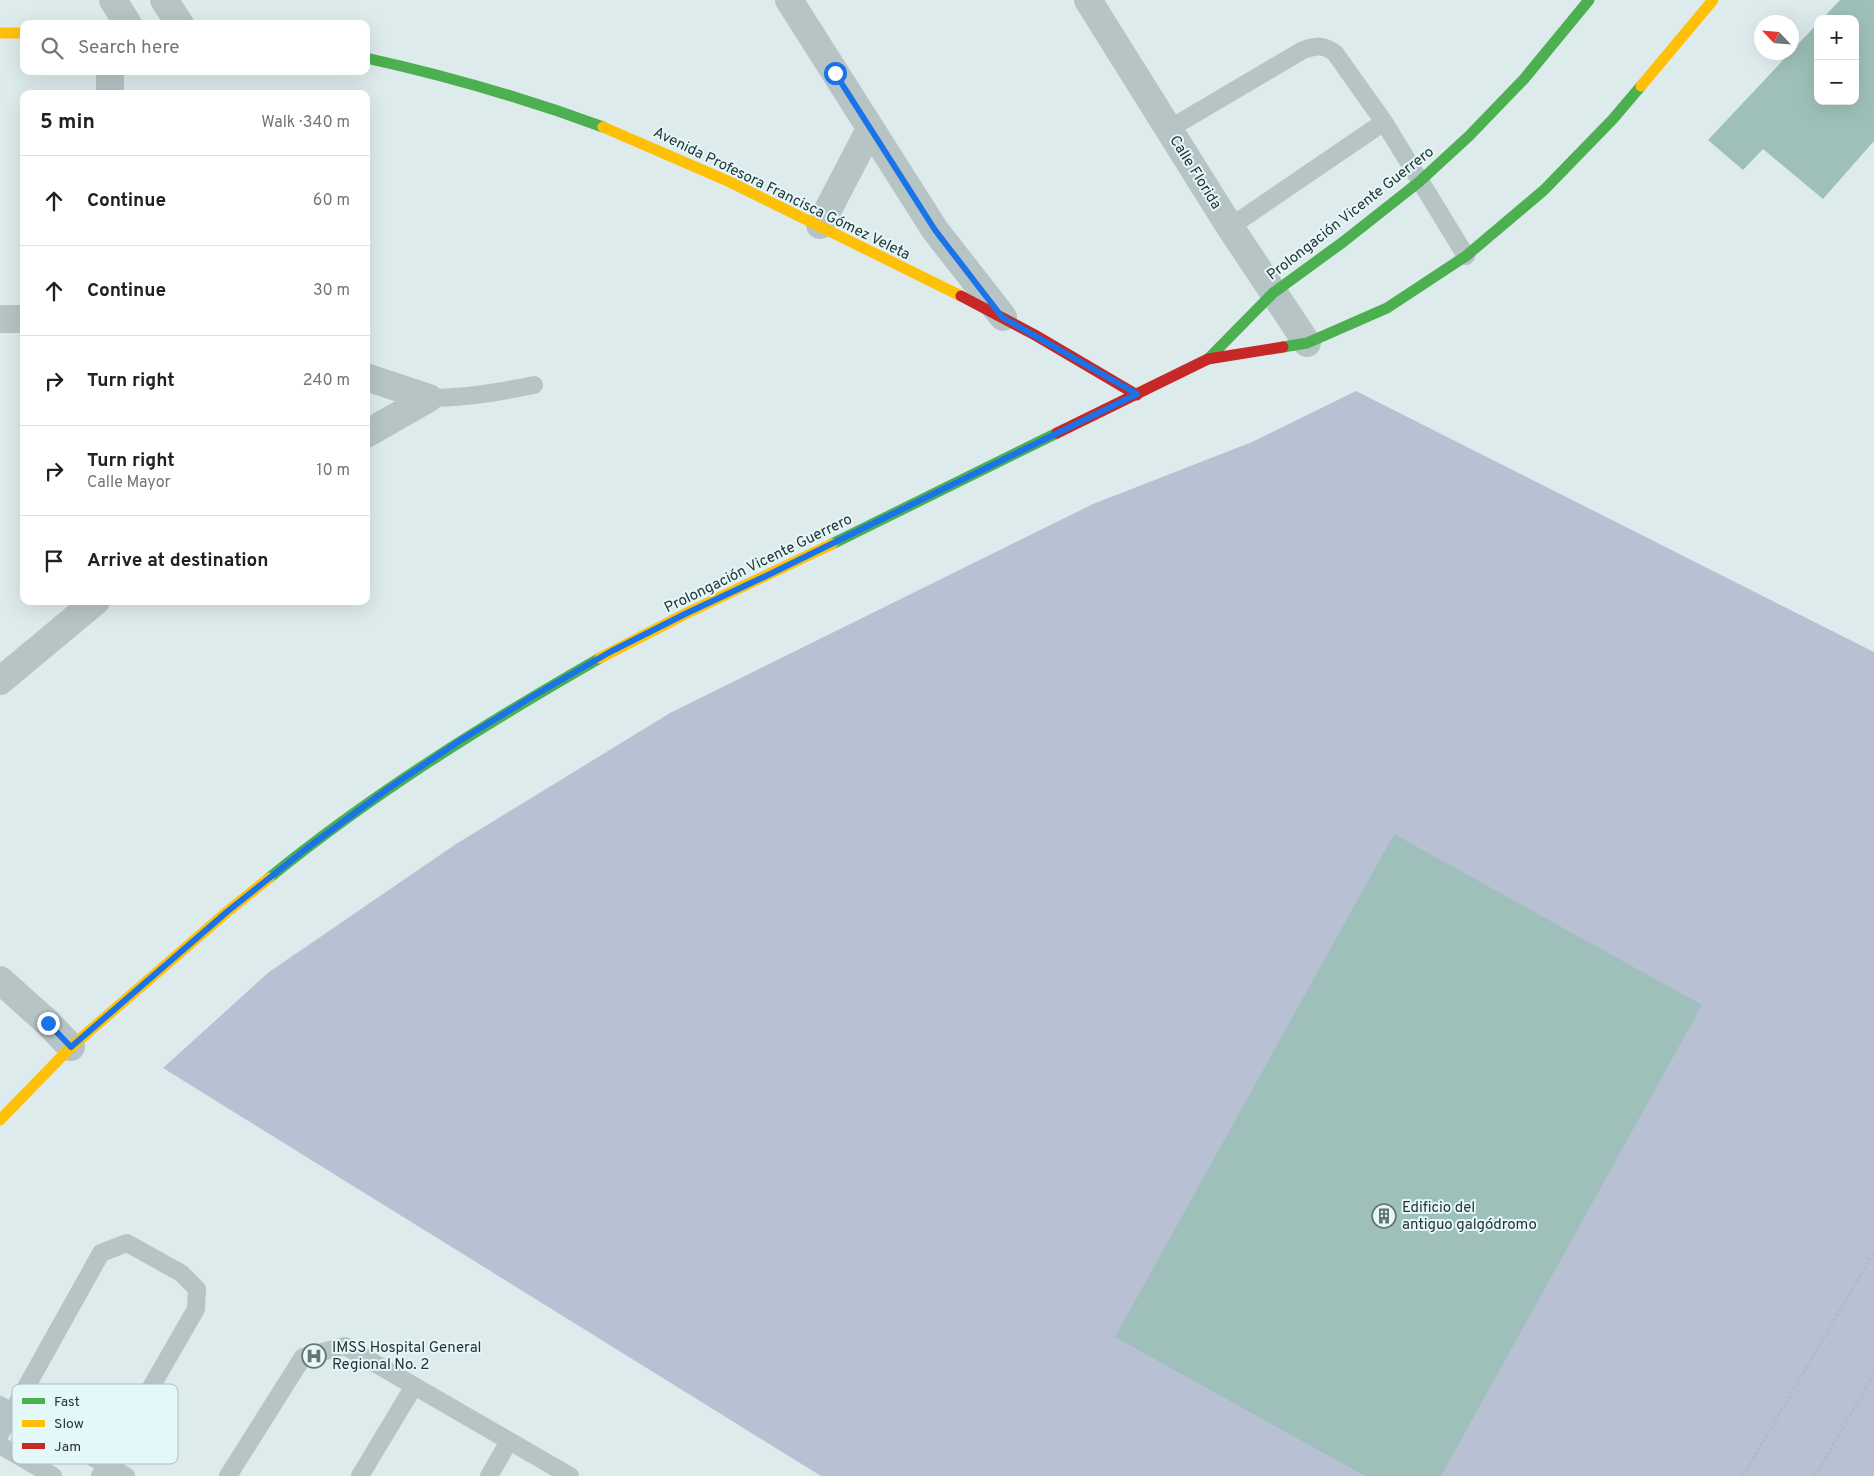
<!DOCTYPE html>
<html lang="en">
<head>
<meta charset="utf-8">
<style>
	body { margin:0; font-family:Overpass,sans-serif; background:#f6f6f6; color:#202124 }
	.controls { position:absolute; right:15px; top:15px; display:grid; overflow:hidden; border-radius:10px; box-shadow:0 5px 20px #0002 }
	.controls button { width:45px; height:45px; display:grid; place-items:center; padding:0; border:0; border-bottom:1px solid #e0e0e0; background:#fff; color:#202124; font:25px sans-serif }
	.compass { position:absolute; left:1754px; top:15px; width:45px; height:45px; border-radius:50%; background:#fff; box-shadow:0 5px 20px #0002; rotate:296deg }
	.stop { position:absolute; width:15px; height:15px; margin:-11px; border:4px solid #1a73e8; border-radius:50%; background:#fff }
	.stop.end { background:#1a73e8; border-color:#fff; box-shadow:0 1px 5px #0008 }
	.list { margin:0; padding:0; list-style:none }
	h2 { display:flex; justify-content:space-between; align-items:center; height:65px; margin:0; padding:0 20px; font-size:21px }
	h2 small { font-size:16px; font-weight:400; color:#757577 }
	.list li { display:grid; grid-template-columns:32px 1fr auto; gap:15px; align-items:center; box-sizing:border-box; height:90px; padding:0 20px; border-top:1px solid #e0e0e0 }
	.list b { display:block; font-size:19px; white-space:nowrap }
	.list p { margin:0; font-size:16px; white-space:nowrap; color:#757577 }
	.list em { font-size:16px; font-style:normal; color:#757577 }
	.icon { flex:none; width:28px; height:28px; fill:none; stroke:currentColor; stroke-width:2; stroke-linecap:round; stroke-linejoin:round }
	.map { position:relative; flex:none; width:1874px; height:1476px; overflow:hidden }
	.search { position:absolute; background:#fff; box-shadow:0 5px 20px #0002; left:20px; top:20px; width:350px; height:55px; display:flex; align-items:center; gap:12px; box-sizing:border-box; padding:0 18px; border-radius:10px; color:#757577; font-size:19px }
	.panel { position:absolute; background:#fff; box-shadow:0 5px 20px #0002; left:20px; top:90px; width:350px; height:515px; border-radius:10px }
	.map>svg:first-child { display:block }
	.green { fill:#b8c0d4 }
	.building { fill:#9fc0ba }
	.lines { fill:none; stroke-linecap:round; stroke-linejoin:round }
	.path { stroke:#afbdbd; stroke-width:3; stroke-dasharray:2.5 2.5; stroke-linecap:butt }
	.lane { stroke:#b7c4c5; stroke-width:18 }
	.street { stroke:#b7c4c5; stroke-width:28 }
	.fast { stroke:#4caf50; stroke-width:11 }
	.slow { stroke:#ffc107; stroke-width:11 }
	.jam { stroke:#c62828; stroke-width:11 }
	.route { stroke:#1a73e8; stroke-width:6 }
	.labels { text-anchor:middle; stroke-width:4; stroke-linejoin:round; paint-order:stroke }
	.street-label { font-size:15px; fill:#263533; stroke:#e4f7f9 }
	.poi-label { font-size:15px; fill:#263533; stroke:#e4f7f9; text-anchor:start }
	.key { fill:#e4f7f9; stroke:#abbdbe; stroke-width:1 }
	.key-label { font-size:14px; fill:#263533 }
</style>
</head>
<body>
<div class="map">
<svg width="1874" height="1476" viewBox="0 0 1874 1476">
	<rect width="100%" height="100%" fill="#deebec"/>
	<path class="green" d="M1356,391L1874,652V1476H821L163,1068L269,972L456,844L670,713L1093,504L1252,442Z"/>
	<path class="building" d="M1840,0H1874V141L1823,199L1763,149L1743,170L1708,140L1818,23V101H1855V19H1822Z
		M1394,834L1702,1005L1441,1476H1365L1115,1337Z"/>
	<g class="lines">
		<path class="path" d="M1743,1476L1874,1252
			M1815,1476L1874,1374"/>
		<path class="lane" d="M1169,129L1303,50C1316,46 1323,44 1335,53L1384,122L1466,256
			M1230,227L1384,122
			M429,398C465,398 499,392 534,385
			M0,1405L126,1476
			M0,1434L101,1253L127,1243L181,1273L197,1289L196,1309L100,1476
			M0,1445L53,1476
			M228,1476L303,1357L345,1346L570,1476
			M360,1476L414,1386
			M489,1476L509,1441"/>
		<path class="street" d="M113,0L128,24
			M164,0L180,24
			M789,0L935,230L1003,317
			M1088,0L1230,227L1307,343
			M110,71V94
			M820,225L870,129
			M0,319H24
			M366,377L429,398
			M366,434L429,398
			M0,681L96,601
			M0,980L48,1023L71,1047"/>
		<path class="fast" d="M366,58C448,76 524,98 603,127
			M1283,347L1307,343L1387,308L1466,256L1544,190L1613,119L1641,86
			M1208,359L1273,293L1343,242L1419,182L1469,136L1524,79L1589,0
			M832,544L1057,433
			M269,878C372,794 485,724 600,658"/>
		<path class="slow" d="M0,33H24
			M1641,86L1713,0
			M603,127L730,182L961,296
			M600,658L687,613L832,544
			M0,1120L71,1047L228,911L269,878"/>
		<path class="jam" d="M961,296L1035,335L1137,395
			M1057,433L1208,359L1283,347"/>
	</g>
	<g class="lines">
		<path class="route" d="M48,1023L71,1047L228,911L307,848L389,788L461,740L535,695L610,652L687,613L766,576L1137,394L1002,317L935,230L835,73"/>
	</g>
	<defs>
		<g id="building-ring" transform="scale(1.25)"><circle r="9.5" fill="#e4f7f9" stroke="#667574" stroke-width="1.5"/><path d="M-4-6H4V6H1V3H-1V6H-4ZM-2.5-4.3h1.7v1.8h-1.7ZM.8-4.3h1.7v1.8H.8ZM-2.5-1h1.7V.8h-1.7ZM.8-1h1.7V.8H.8Z" fill="#667574"/></g>
		<g id="hospital-ring" transform="scale(1.25)"><circle r="9.5" fill="#e4f7f9" stroke="#667574" stroke-width="1.5"/><path d="M-5-5h3v3.5h4V-5h3V5h-3V1.5h-4V5h-3Z" fill="#667574"/></g>
	</defs>
	<g fill-rule="evenodd">
		<use href="#building-ring" x="1384" y="1216"/>
		<use href="#hospital-ring" x="314" y="1356"/>
	</g>
	<g class="labels">
		<g class="street-label">
			<text transform="translate(1196 172) rotate(58)" y="5">Calle Florida</text>
			<text transform="translate(782 193) rotate(26)" y="5">Avenida Profesora Francisca Gómez Veleta</text>
			<text transform="translate(1350 213) rotate(-38)" y="5">Prolongación Vicente Guerrero</text>
			<text transform="translate(758 563) rotate(-26)" y="5">Prolongación Vicente Guerrero</text>
		</g>
		<g class="poi-label">
			<text x="1402" y="1212">Edificio del<tspan x="1402" dy="17">antiguo galgódromo</tspan></text>
			<text x="332" y="1352">IMSS Hospital General<tspan x="332" dy="17">Regional No. 2</tspan></text>
		</g>
	</g>
	<rect x="12" y="1384" width="166" height="80" rx="8" class="key"/>
	<rect x="22" y="1398" width="23" height="6" fill="#4caf50"/>
	<rect x="22" y="1420" width="23" height="7" fill="#ffc107"/>
	<rect x="22" y="1443" width="23" height="6" fill="#c62828"/>
	<g class="key-label">
		<text x="54" y="1406">Fast</text>
		<text x="54" y="1428">Slow</text>
		<text x="54" y="1451">Jam</text>
	</g>
</svg>
<div class="controls">
<button>+</button>
<button>−</button>
</div>
<svg class="compass" viewBox="-18 -18 36 36"><path d="M0-13l5 13h-10z" fill="#e53935"/><path d="M0 13l5-13h-10z" fill="#757577"/></svg>
<div class="stop" style="left:835px;top:73px"></div>
<div class="stop end" style="left:48px;top:1023px"></div>
<div class="search"><svg class="icon" aria-label="search" viewBox="0 0 24 24"><circle cx="10" cy="10" r="6"/><path d="M15 15l6 6"/></svg>Search here</div>
<section class="panel">
<h2>5 min<small>Walk · 340 m</small></h2>
<ul class="list">
<li><svg class="icon" aria-label="ahead" viewBox="0 0 24 24"><path d="M12 20V5M6 11l6-6 6 6"/></svg><div><b>Continue</b></div><em>60 m</em></li>
<li><svg class="icon" aria-label="ahead" viewBox="0 0 24 24"><path d="M12 20V5M6 11l6-6 6 6"/></svg><div><b>Continue</b></div><em>30 m</em></li>
<li><svg class="icon" aria-label="right" viewBox="0 0 24 24"><path d="M7 20v-9h11M14 6l5 5-5 5"/></svg><div><b>Turn right</b></div><em>240 m</em></li>
<li><svg class="icon" aria-label="right" viewBox="0 0 24 24"><path d="M7 20v-9h11M14 6l5 5-5 5"/></svg><div><b>Turn right</b><p>Calle Mayor</p></div><em>10 m</em></li>
<li><svg class="icon" aria-label="arrive" viewBox="0 0 24 24"><path d="M6 21V4h12l-3 4 3 4H6"/></svg><div><b>Arrive at destination</b></div></li>
</ul>
</section>
</div>
</body>
</html>
